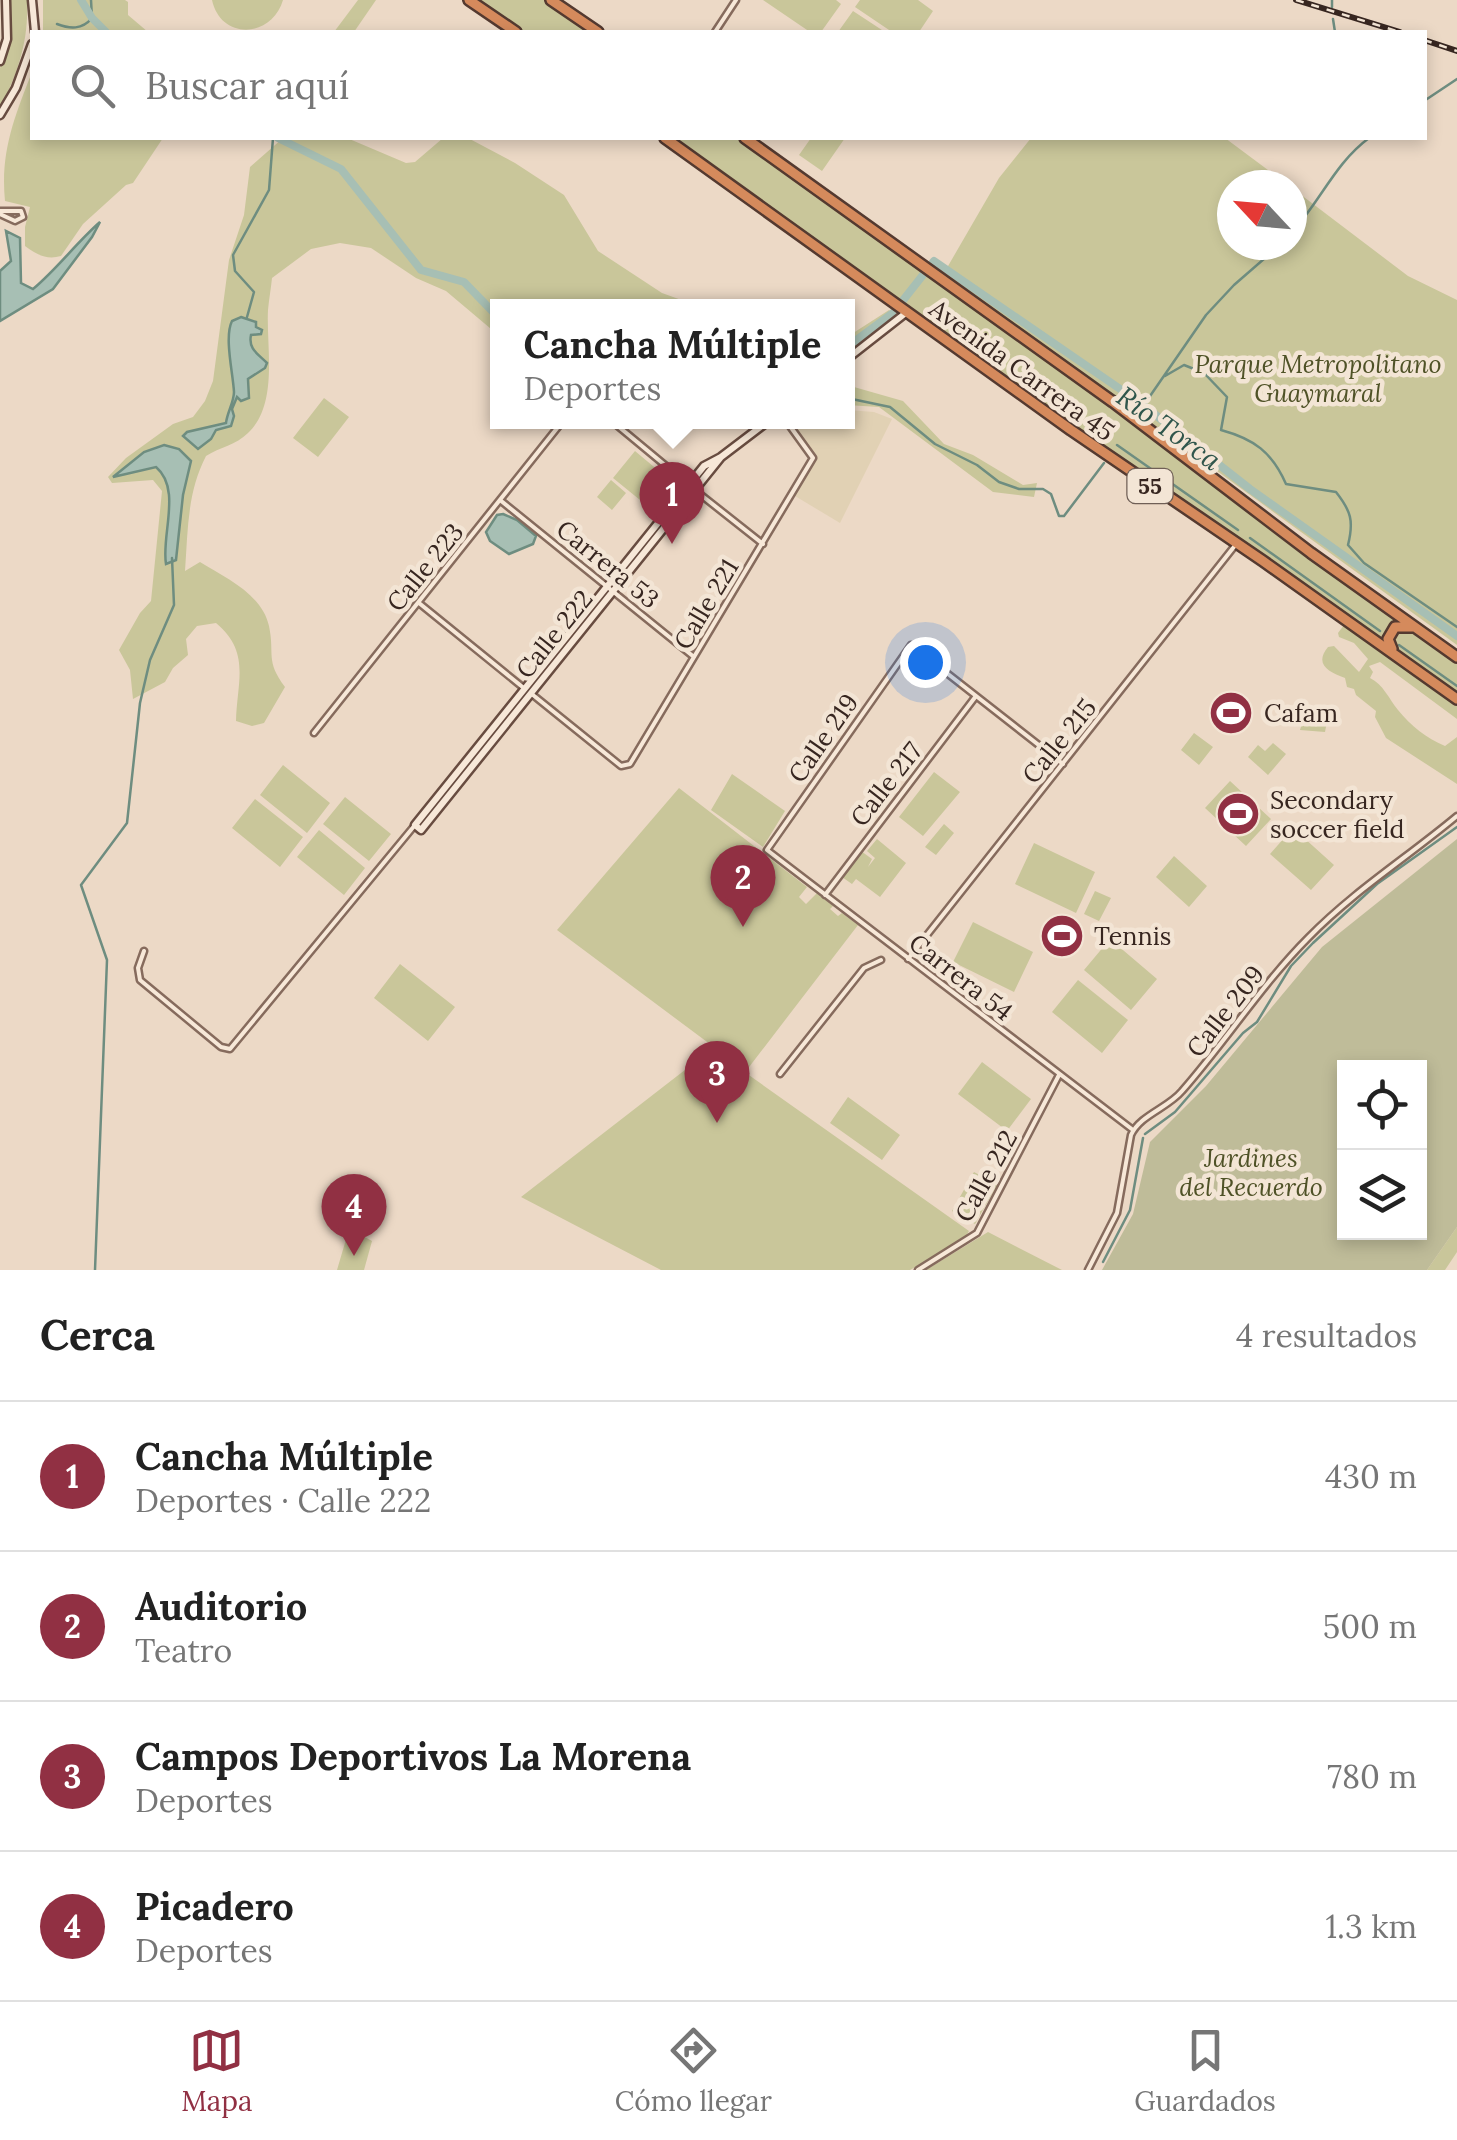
<!DOCTYPE html>
<html lang="es">
<head>
<meta charset="utf-8">
<style>
	body { margin:0; font-family:Lora,serif; background:#f2f2f2; color:#222 }
	.controls { position:absolute; right:30px; bottom:30px; display:grid; overflow:hidden; border-radius:0px; box-shadow:0 5px 15px #0003 }
	.controls button { width:90px; height:90px; display:grid; place-items:center; padding:0; border:0; border-bottom:2px solid #e0e0e0; background:#fff; color:#222; font:50px sans-serif }
	.compass { position:absolute; left:1217px; top:170px; width:90px; height:90px; border-radius:50%; background:#fff; box-shadow:0 5px 15px #0003; rotate:296deg }
	.you { position:absolute; left:925px; top:662px; width:35px; height:35px; margin:-25px; border:8px solid #fff; border-radius:50%; background:#1a73e8; box-shadow:0 0 0 15px #1a73e833 }
	.badge { display:grid; place-items:center; width:65px; height:65px; border-radius:50%; background:#913043; color:#fff; font-size:32px; font-weight:700 }
	.pin { position:absolute; translate:-50% -82px; filter:drop-shadow(0 2px 5px #0008) }
	.pin::after { content:''; position:absolute; top:52px; width:35px; height:30px; background:inherit; clip-path:polygon(0 0,100% 0,50% 100%) }
	.popup { position:absolute; left:490px; top:299px; width:365px; height:130px; box-sizing:border-box; display:grid; place-content:center; border-radius:0px; background:#fff; filter:drop-shadow(0 2px 8px #0005); font-size:32px; white-space:nowrap; color:#767676 }
	.popup b { font-size:38px; color:#222 }
	.popup::after { content:''; position:absolute; left:50%; top:100%; margin-left:-20px; border:20px solid transparent; border-top-color:#fff }
	.list { margin:0; padding:0; list-style:none }
	h2 { display:flex; justify-content:space-between; align-items:center; height:130px; margin:0; padding:0 40px; font-size:42px }
	h2 small { font-size:32px; font-weight:400; color:#767676 }
	.list li { display:grid; grid-template-columns:65px 1fr auto; gap:30px; align-items:center; box-sizing:border-box; height:150px; padding:0 40px; border-top:2px solid #e0e0e0 }
	.list b { display:block; font-size:38px; white-space:nowrap }
	.list p { margin:0; font-size:32px; white-space:nowrap; color:#767676 }
	.list em { font-size:32px; font-style:normal; color:#767676 }
	.icon { flex:none; width:55px; height:55px; fill:none; stroke:currentColor; stroke-width:2; stroke-linecap:round; stroke-linejoin:round }
	.map { position:relative; flex:none; width:1457px; height:1270px; overflow:hidden }
	.search { position:absolute; background:#fff; box-shadow:0 5px 15px #0003; left:30px; right:30px; top:30px; height:110px; display:flex; align-items:center; gap:25px; box-sizing:border-box; padding:0 35px; border-radius:0px; color:#767676; font-size:38px }
	.sheet { height:730px; background:#fff }
	nav { display:flex; justify-content:space-around; align-items:center; box-sizing:border-box; height:140px; border-top:2px solid #e0e0e0; background:#fff; font-size:28px; color:#767676 }
	nav a { display:grid; justify-items:center; gap:5px }
	nav .on { color:#913043 }
	.map>svg:first-child { display:block }
	.farmland { fill:#e1d1b4 }
	.green { fill:#c9c69a }
	.cemetery { fill:#bfbc99; fill-rule:evenodd }
	.water { fill:#a7bfb4; stroke:#6e8d80; stroke-width:2.5 }
	.lines { fill:none; stroke-linecap:round; stroke-linejoin:round }
	.stream { stroke:#6e8d80; stroke-width:2.5 }
	.river { stroke:#a7bfb4; stroke-width:8 }
	.street-casing { stroke:#866b5d; stroke-width:9 }
	.secondary-casing { stroke:#684c40; stroke-width:11 }
	.highway-casing { stroke:#543a30; stroke-width:14 }
	.street { stroke:#f7e8d8; stroke-width:4 }
	.secondary { stroke:#f7e8d8; stroke-width:6 }
	.highway { stroke:#d58a5c; stroke-width:9 }
	.rail-casing { stroke:#372620; stroke-width:6 }
	.rail { stroke:#f3e5d5; stroke-width:2.5; stroke-dasharray:8; stroke-linecap:butt }
	.labels { text-anchor:middle; stroke-width:9; stroke-linejoin:round; paint-order:stroke }
	.shield { fill:#f3e5d5; stroke:#6f5f56; stroke-width:2.5 }
	.shield-label { font-size:22px; font-weight:bold; fill:#372620 }
	.park-label { font-size:25px; font-style:italic; fill:#4f5227; stroke:#f3e5d5 }
	.street-label { font-size:25px; fill:#372620; stroke:#f3e5d5 }
	.poi-label { font-size:25px; fill:#372620; stroke:#f3e5d5; text-anchor:start }
	.water-label { font-size:28px; font-style:italic; fill:#30564c; stroke:#f3e5d5 }
</style>
</head>
<body>
<div class="map">
<svg width="1457" height="1270" viewBox="0 0 1457 1270">
	<rect width="100%" height="100%" fill="#ecd9c6"/>
	<path class="farmland" d="M847,410L874,412L892,419L840,523L795,496L817,458L792,422H847Z"/>
	<path class="green" d="M10,0H27C29,41 18,72 0,109V68L11,37Z
		M43,0H125L128,2V15L148,32H43Z
		M212,0H283C272,38 221,41 212,0Z
		M358,0H376L354,32H334Z
		M478,0H545L591,32H523Z
		M763,0H836L841,4L821,32H810Z
		M860,0H918L933,11L919,32H892L855,7Z
		M853,11L885,32H838Z
		M32,72V138H163L133,183L126,185L83,224L61,256C47,260 37,255 25,246V227L30,207L5,201C0,151 15,116 32,72Z
		M283,138H347L406,163L415,162L443,138H468L515,163L564,195L598,251L662,293L698,306H497V334L446,291L416,278L371,248L340,243L311,249L272,278C271,288 269,299 268,310C266,346 279,404 248,433C236,445 220,447 206,456C187,493 188,530 185,571L200,562C226,578 262,594 269,626C275,655 265,660 285,687L264,723L252,726L236,721C237,682 251,652 216,623L197,626L186,639L188,655L173,668L165,682L133,699L130,670L119,650L140,613L151,601L162,491L153,480L112,483L108,477L126,458L173,424L193,417L205,401L213,381L229,260L244,215L250,167Z
		M671,138H740L1404,622L1396,624L1387,644L1068,424Z
		M811,138H845L822,171L799,155Z
		M1031,138H1225L1288,185H1232V245H1292V188L1408,276L1457,300V645L944,273L999,178Z
		M889,310L896,316L847,355V337Z
		M847,385L903,401L944,444L973,455L1023,485L1037,483L1034,497L993,492L879,407L847,405Z
		M324,398L349,417L318,457L293,438Z
		M635,451L678,487L656,513L613,478Z
		M611,480L626,493L612,510L597,497Z
		M1344,625L1457,706V719L1380,662L1369,666L1373,672L1370,678C1383,684 1389,699 1398,710C1411,726 1426,738 1445,746L1457,737V784L1386,738L1375,717L1376,711L1356,695L1354,689L1347,687L1345,678C1328,672 1314,664 1328,647L1334,646L1359,672L1368,659L1354,643L1339,637L1338,633Z
		M1407,629L1457,662V694L1392,646V632Z
		M1305,714L1328,716L1325,732L1300,730Z
		M1194,733L1213,747L1199,765L1181,750Z
		M1273,743L1286,754L1268,775L1248,757L1258,745L1265,751Z
		M283,765L330,803L307,833L260,795Z
		M934,772L960,792L923,836L899,817Z
		M732,774L785,811L763,847L711,810Z
		M1230,781L1271,819L1246,846L1205,808Z
		M679,788L807,887L799,897L806,904L817,893L833,906L830,909L838,916L842,913L858,925L746,1071L557,930Z
		M345,797L391,834L369,861L323,824Z
		M255,799L303,837L280,867L232,828Z
		M944,824L954,833L936,855L925,847Z
		M1293,828L1334,865L1311,890L1270,854Z
		M319,830L365,868L344,895L297,857Z
		M877,839L906,863L880,897L856,879L852,884L842,877L861,851L872,859L868,867L875,858L867,851Z
		M1034,843L1095,872L1076,913L1015,884Z
		M1174,856L1207,886L1189,907L1156,877Z
		M1095,891L1111,898L1099,921L1084,914Z
		M973,922L1033,952L1014,992L953,962Z
		M1110,939L1157,979L1131,1010L1084,970Z
		M400,964L455,1007L428,1041L374,998Z
		M1078,980L1128,1020L1102,1053L1052,1012Z
		M712,1049L969,1231L965,1238L910,1270H661L521,1197Z
		M982,1062L1031,1099L1007,1131L958,1094Z
		M848,1097L900,1135L882,1160L830,1123Z
		M974,1172L997,1185L975,1224L952,1211Z
		M1457,1227V1252L1445,1270H1427Z
		M352,1230L372,1241L364,1270H337L347,1236Z
		M988,1232L1062,1270H926Z"/>
	<path class="cemetery" d="M1457,839V1227L1427,1270H1102L1133,1214L1150,1142L1206,1086L1322,947ZM1344,1068H1420V1232H1344Z"/>
	<path class="water" d="M100,222L92,237L53,289L0,321V271L11,261L6,231L20,238L21,283L33,289C58,268 76,243 100,222Z
		M241,317L256,322V327L262,330L261,334L251,335C248,349 258,354 267,363L265,368L248,379L249,398L241,401L237,397L232,409L234,416L231,426L216,430L211,439L198,449L183,436L187,432L226,423C227,413 234,402 234,392C233,373 224,337 232,321Z
		M164,445L179,449L191,461L183,495L176,560L166,564C161,535 182,489 156,467L113,477L144,452Z
		M503,514L517,520L536,536L533,544L509,554L490,541L486,532L497,515Z"/>
	<g class="lines">
		<path class="stream" d="M1332,0V7
			M1333,19L1335,32
			M57,24C70,29 82,30 92,18L91,0
			M1424,101L1457,79
			M1292,232C1320,202 1335,163 1369,138
			M247,317L254,292L235,271L233,255L269,190L273,138
			M1165,376L1184,365L1204,373L1227,397L1221,430C1254,439 1272,452 1286,484L1336,492C1351,511 1354,521 1348,545L1364,563L1457,627
			M847,398L890,407L935,444L977,465L999,482L1019,489H1043L1051,494L1059,516H1064L1104,463
			M1139,412L1206,315L1234,285L1280,245
			M1117,445L1238,530
			M1250,538L1380,631
			M1399,645L1457,686
			M1145,1134L1175,1112L1243,1033L1257,1022L1291,966L1313,943L1377,884L1457,827
			M1103,1262L1130,1210L1143,1138
			M95,1270L107,960L81,885L127,823L140,703L150,660L174,605L172,558"/>
		<path class="river" d="M81,0L92,18L106,32
			M278,138L341,169L421,270L464,282L497,316
			M847,347L893,313L934,261L1139,402L1250,489L1457,636"/>
		<g class="street-casing">
			<path id="street" d="M715,32L736,0
				M0,211H21L23,217L15,221L0,214
				M613,422L689,485
				M696,491L763,544
				M500,500L694,657
				M419,603L525,689
				M533,695L621,766L630,764L813,458L787,422
				M314,733L562,422
				M1063,764L911,645L767,850L1133,1130
				M825,895L976,696
				M144,951L138,968L140,980L221,1047L230,1049L415,825
				M908,959L1237,543
				M780,1074L864,968L881,960
				M918,1270L977,1233L1059,1075
				M1088,1270L1117,1213L1131,1135C1140,1115 1168,1108 1182,1091C1226,1041 1262,984 1309,937C1354,891 1408,857 1457,816"/>
		</g>
		<g class="secondary-casing">
			<path id="secondary" d="M32,0L35,32
				M0,61L7,39L6,0
				M0,115L16,88L32,44
				M847,359L907,312
				M721,457L421,830L415,825L704,466L721,457L767,422"/>
		</g>
		<g class="highway-casing">
			<path id="highway" d="M469,0L516,32
				M551,0L598,32
				M665,138L1071,430L1263,561L1457,699
				M745,138L1113,402L1311,553L1457,657
				M1392,649L1388,639L1395,627H1413"/>
		</g>
		<use href="#street" class="street"/>
		<use href="#secondary" class="secondary"/>
		<use href="#highway" class="highway"/>
		<g class="rail-casing">
			<path id="rail" d="M1296,0L1400,32
				M1424,40L1457,51"/>
		</g>
		<use href="#rail" class="rail"/>
	</g>
	<defs>
		<g id="stadium-disc" transform="scale(2.25)"><circle r="9.5" fill="#913043" stroke="#f3e5d5"/><path d="M0-5a6.5 5 0 1 0 0 10a6.5 5 0 1 0 0-10ZM-3.5-1.8h7v3.6h-7Z" fill="#fff"/></g>
	</defs>
	<g fill-rule="evenodd">
		<use href="#stadium-disc" x="1231" y="713"/>
		<use href="#stadium-disc" x="1238" y="814"/>
		<use href="#stadium-disc" x="1062" y="936"/>
	</g>
	<g class="labels">
		<rect class="shield" x="1127.5" y="469" width="45" height="34" rx="8"/>
		<g class="shield-label">
			<text x="1150" y="494">55</text>
		</g>
		<g class="park-label">
			<text x="1318" y="373">Parque Metropolitano<tspan x="1318" dy="29">Guaymaral</tspan></text>
			<text x="1251" y="1167">Jardines<tspan x="1251" dy="29">del Recuerdo</tspan></text>
		</g>
		<g class="street-label">
			<text transform="translate(1022 370) rotate(36)" y="9">Avenida Carrera 45</text>
			<text transform="translate(608 564) rotate(39)" y="9">Carrera 53</text>
			<text transform="translate(425 567) rotate(-51)" y="9">Calle 223</text>
			<text transform="translate(706 604) rotate(-59)" y="9">Calle 221</text>
			<text transform="translate(554 634) rotate(-51)" y="9">Calle 222</text>
			<text transform="translate(823 738) rotate(-55)" y="9">Calle 219</text>
			<text transform="translate(1059 741) rotate(-51)" y="9">Calle 215</text>
			<text transform="translate(886 784) rotate(-52)" y="9">Calle 217</text>
			<text transform="translate(961 977) rotate(38)" y="9">Carrera 54</text>
			<text transform="translate(1225 1011) rotate(-52)" y="9">Calle 209</text>
			<text transform="translate(986 1176) rotate(-61)" y="9">Calle 212</text>
		</g>
		<g class="poi-label">
			<text x="1264" y="722">Cafam</text>
			<text x="1270" y="809">Secondary<tspan x="1270" dy="29">soccer field</tspan></text>
			<text x="1094" y="945">Tennis</text>
		</g>
		<g class="water-label">
			<text transform="translate(1169 428) rotate(36)" y="10">Río Torca</text>
		</g>
	</g>
</svg>
<div class="controls">
<button><svg class="icon" aria-label="locate" viewBox="0 0 24 24"><circle cx="12" cy="12" r="6"/><path d="M12 2v4M12 18v4M2 12h4M18 12h4"/></svg></button>
<button><svg class="icon" aria-label="layers" viewBox="0 0 24 24"><path d="M12 4l9 5-9 5-9-5zM3 14l9 5 9-5"/></svg></button>
</div>
<svg class="compass" viewBox="-18 -18 36 36"><path d="M0-13l5 13h-10z" fill="#e53935"/><path d="M0 13l5-13h-10z" fill="#767676"/></svg>
<div class="you"></div>
<div class="pin badge" style="left:672px;top:544px">1</div>
<div class="popup"><b>Cancha Múltiple</b>Deportes</div>
<div class="pin badge" style="left:743px;top:927px">2</div>
<div class="pin badge" style="left:717px;top:1123px">3</div>
<div class="pin badge" style="left:354px;top:1256px">4</div>
<div class="search"><svg class="icon" aria-label="search" viewBox="0 0 24 24"><circle cx="10" cy="10" r="6"/><path d="M15 15l6 6"/></svg>Buscar aquí</div>
</div>
<section class="sheet">
<h2>Cerca<small>4 resultados</small></h2>
<ul class="list">
<li><span class="badge">1</span><div><b>Cancha Múltiple</b><p>Deportes · Calle 222</p></div><em>430 m</em></li>
<li><span class="badge">2</span><div><b>Auditorio</b><p>Teatro</p></div><em>500 m</em></li>
<li><span class="badge">3</span><div><b>Campos Deportivos La Morena</b><p>Deportes</p></div><em>780 m</em></li>
<li><span class="badge">4</span><div><b>Picadero</b><p>Deportes</p></div><em>1.3 km</em></li>
</ul>
</section>
<nav>
<a class="on"><svg class="icon" aria-label="map" viewBox="0 0 24 24"><path d="M3 6l6-2 6 2 6-2v14l-6 2-6-2-6 2zM9 4v14M15 6v14"/></svg>Mapa</a>
<a><svg class="icon" aria-label="directions" viewBox="0 0 24 24"><path d="M12 3l9 9-9 9-9-9zM9 14v-3h6M13 9l2 2-2 2"/></svg>Cómo llegar</a>
<a><svg class="icon" aria-label="saved" viewBox="0 0 24 24"><path d="M7 4h10v16l-5-4-5 4z"/></svg>Guardados</a>
</nav>
</body>
</html>
